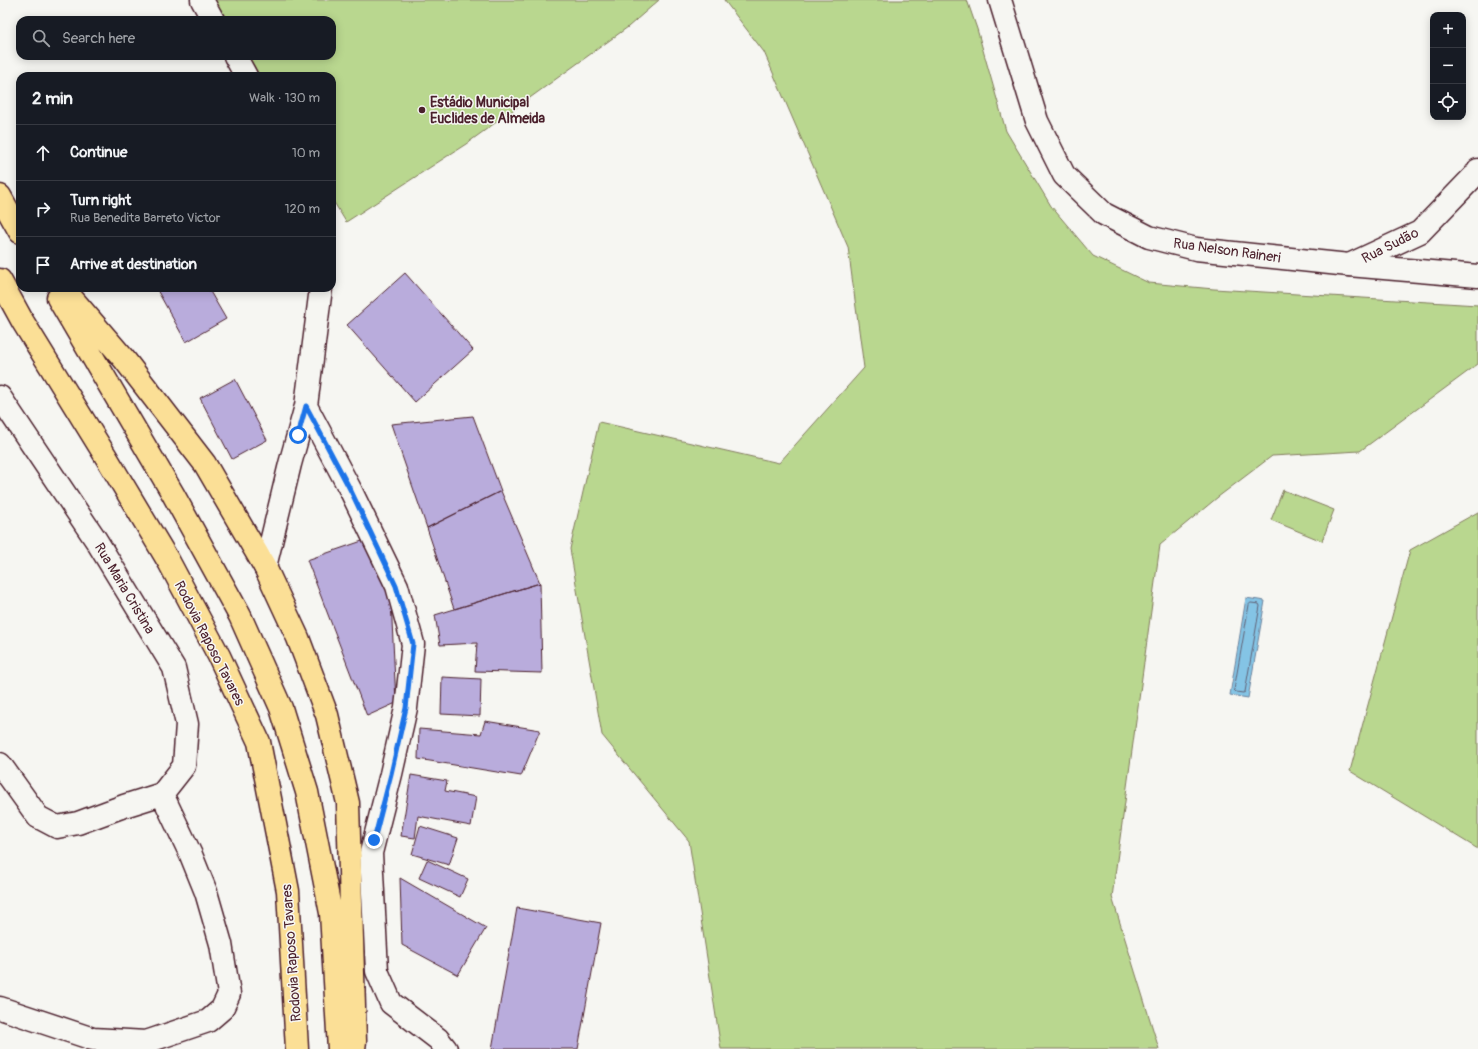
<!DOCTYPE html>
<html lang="en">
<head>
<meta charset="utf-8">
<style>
	body { margin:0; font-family:Pangolin,sans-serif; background:#20242c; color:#f1f3f6 }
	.controls { position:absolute; right:12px; top:12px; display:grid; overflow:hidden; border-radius:8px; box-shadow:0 2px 10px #0003 }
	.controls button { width:36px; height:36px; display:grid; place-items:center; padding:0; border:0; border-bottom:1px solid #363941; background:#171b24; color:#f1f3f6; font:20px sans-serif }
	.stop { position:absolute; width:12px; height:12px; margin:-9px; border:3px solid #1a73e8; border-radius:50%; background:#fff }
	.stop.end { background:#1a73e8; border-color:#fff; box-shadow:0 1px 4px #0008 }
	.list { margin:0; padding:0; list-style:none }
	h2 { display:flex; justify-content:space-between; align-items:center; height:52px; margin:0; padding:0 16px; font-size:17px }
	h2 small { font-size:13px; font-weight:400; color:#9ea1a6 }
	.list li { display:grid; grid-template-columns:26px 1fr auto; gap:12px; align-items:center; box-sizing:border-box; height:56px; padding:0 16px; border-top:1px solid #363941 }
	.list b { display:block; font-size:15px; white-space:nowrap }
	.list p { margin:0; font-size:13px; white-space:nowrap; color:#9ea1a6 }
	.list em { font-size:13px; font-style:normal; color:#9ea1a6 }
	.icon { flex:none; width:22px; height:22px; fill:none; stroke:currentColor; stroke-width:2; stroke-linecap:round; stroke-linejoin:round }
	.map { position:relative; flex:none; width:1478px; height:1049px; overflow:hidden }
	.search { position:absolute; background:#171b24; box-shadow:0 2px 10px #0003; left:16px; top:16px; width:320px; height:44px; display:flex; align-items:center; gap:10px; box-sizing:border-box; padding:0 14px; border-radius:12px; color:#9ea1a6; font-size:15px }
	.panel { position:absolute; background:#171b24; box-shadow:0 2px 10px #0003; left:16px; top:72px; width:320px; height:220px; border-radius:12px }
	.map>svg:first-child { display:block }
	.green { fill:#b9d78f; stroke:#827b5d }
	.water { fill:#84c4e5; stroke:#6d829b }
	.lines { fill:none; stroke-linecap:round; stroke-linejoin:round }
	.shore { stroke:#616175; stroke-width:1 }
	.building { fill:#b9acdc; stroke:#4a1f2b }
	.street-casing { stroke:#4a1f2b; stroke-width:25 }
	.secondary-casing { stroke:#4a1f2b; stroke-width:25 }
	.highway-casing { stroke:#4a1f2b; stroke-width:25 }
	.street { stroke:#f6f6f2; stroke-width:22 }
	.secondary { stroke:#f6f6f2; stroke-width:22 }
	.highway { stroke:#fbdf96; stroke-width:22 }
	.route { stroke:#1a73e8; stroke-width:5 }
	.poi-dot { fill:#4a1f2b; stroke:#f6f6f2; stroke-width:1.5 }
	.labels { text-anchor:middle; stroke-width:3; stroke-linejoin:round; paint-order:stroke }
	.poi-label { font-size:14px; font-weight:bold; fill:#4a1f2b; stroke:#f6f6f2; text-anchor:start }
	.street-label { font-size:14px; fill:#4a1f2b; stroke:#f6f6f2 }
</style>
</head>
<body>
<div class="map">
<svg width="1478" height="1049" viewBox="0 0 1478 1049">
	<rect width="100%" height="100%" fill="#f6f6f2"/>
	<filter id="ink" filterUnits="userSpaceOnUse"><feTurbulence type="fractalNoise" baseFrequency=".025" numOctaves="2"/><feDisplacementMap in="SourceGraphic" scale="8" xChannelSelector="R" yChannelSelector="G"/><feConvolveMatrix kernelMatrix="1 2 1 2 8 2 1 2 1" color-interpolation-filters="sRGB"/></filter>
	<g filter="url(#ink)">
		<path class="green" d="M215,0H659L628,27L466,144L346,222L332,199V76H260L248,56H332V20H227Z
			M724,0H967L977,29L1006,131L1051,206L1093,256L1149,283L1214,289L1478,305V364L1360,451L1272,456L1218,497L1160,545L1112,897L1159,1049H721L689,841L602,735L570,549L599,422L779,463L864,368L848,247L764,52Z
			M1283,490L1334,510L1322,541L1271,520Z
			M1478,512V849L1350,771L1410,550Z"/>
		<path class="water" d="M1246,598L1265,601L1248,698L1230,695Z"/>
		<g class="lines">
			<path class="shore" d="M1251,603L1259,604L1260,606L1245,692L1243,693L1236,692L1234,690L1249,605Z"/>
		</g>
		<path class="building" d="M405,273L473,350L415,402L347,325Z
			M156,288H208L226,319L186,342Z
			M235,379L267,440L232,459L200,398Z
			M473,416L501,491L427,528L391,424Z
			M501,491L540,583L454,609L427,528Z
			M365,540L391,600L396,703L367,716L307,560Z
			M540,583L542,673L475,671L477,643L440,645L435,615Z
			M442,677L481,679L480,716L441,714Z
			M485,721L540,730L521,776L418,759L419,729L481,734Z
			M411,775L447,781L445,791L476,797L471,826L418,816L415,838L401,836Z
			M420,826L458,838L449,865L412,854Z
			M427,860L468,879L460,897L419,878Z
			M400,878L486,928L458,975L402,945Z
			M517,908L601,923L578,1049H492Z"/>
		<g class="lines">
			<g class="street-casing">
				<path id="street" d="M202,0L213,20
					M235,56L246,76
					M1349,265L1420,232L1476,174L1478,170
					M321,288L306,406L351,491L397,586L413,644L406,708L391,774L371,853L377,971L391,1003L438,1039L446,1049
					M0,397L96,540L174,668L187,724L184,766L162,794
					M265,567L290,464L306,406
					M0,764L38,817L57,827L78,823L124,806L162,794
					M0,1008L93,1039L146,1042L208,1021L222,1009L229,994L221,944L206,892L191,855L162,794"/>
			</g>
			<g class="secondary-casing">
				<path id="secondary" d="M1000,0L1037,121L1064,175L1104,214L1149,237L1196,249L1349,265L1478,276"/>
			</g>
			<g class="highway-casing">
				<path id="highway" d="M0,196L20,232
					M0,280L23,322L105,455L169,562L219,656L259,742L288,891L297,1049
					M63,288L124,359L205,464L265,567L298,638L327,715L348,803L355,1041L354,1049
					M58,298L173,494L240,616L281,708L307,792L331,913L339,1049"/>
			</g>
			<use href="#street" class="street"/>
			<use href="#secondary" class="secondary"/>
			<use href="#highway" class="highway"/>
		</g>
	</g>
	<g class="lines" filter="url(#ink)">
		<path class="route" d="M298,435L306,406L351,491L396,586L413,644L406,708L391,774L374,840"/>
	</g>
	<circle class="poi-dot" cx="422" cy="110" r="4"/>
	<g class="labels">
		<g class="poi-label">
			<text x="430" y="107">Estádio Municipal<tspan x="430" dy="16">Euclides de Almeida</tspan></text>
		</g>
		<g class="street-label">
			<text transform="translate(1390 245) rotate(-27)" y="5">Rua Sudão</text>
			<text transform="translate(1227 250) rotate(8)" y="5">Rua Nelson Raineri</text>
			<text transform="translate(125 588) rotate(59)" y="5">Rua Maria Cristina</text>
			<text transform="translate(210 643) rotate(63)" y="5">Rodovia Raposo Tavares</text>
			<text transform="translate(291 953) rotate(-94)" y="5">Rodovia Raposo Tavares</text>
		</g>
	</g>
</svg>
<div class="controls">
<button>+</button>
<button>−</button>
<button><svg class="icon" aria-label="locate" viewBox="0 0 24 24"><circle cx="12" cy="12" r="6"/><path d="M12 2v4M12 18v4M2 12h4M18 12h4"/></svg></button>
</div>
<div class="stop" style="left:298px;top:435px"></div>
<div class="stop end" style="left:374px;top:840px"></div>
<div class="search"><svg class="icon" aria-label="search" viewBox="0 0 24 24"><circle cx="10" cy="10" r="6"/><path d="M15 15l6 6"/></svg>Search here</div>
<section class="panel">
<h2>2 min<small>Walk · 130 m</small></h2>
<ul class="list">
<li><svg class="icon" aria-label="ahead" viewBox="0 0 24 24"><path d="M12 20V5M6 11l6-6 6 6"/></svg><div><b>Continue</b></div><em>10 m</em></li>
<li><svg class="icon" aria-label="right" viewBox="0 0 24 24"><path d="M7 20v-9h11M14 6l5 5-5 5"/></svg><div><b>Turn right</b><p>Rua Benedita Barreto Victor</p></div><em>120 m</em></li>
<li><svg class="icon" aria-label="arrive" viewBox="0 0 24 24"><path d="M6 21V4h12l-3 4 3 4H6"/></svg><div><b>Arrive at destination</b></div></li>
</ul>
</section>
</div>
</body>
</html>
